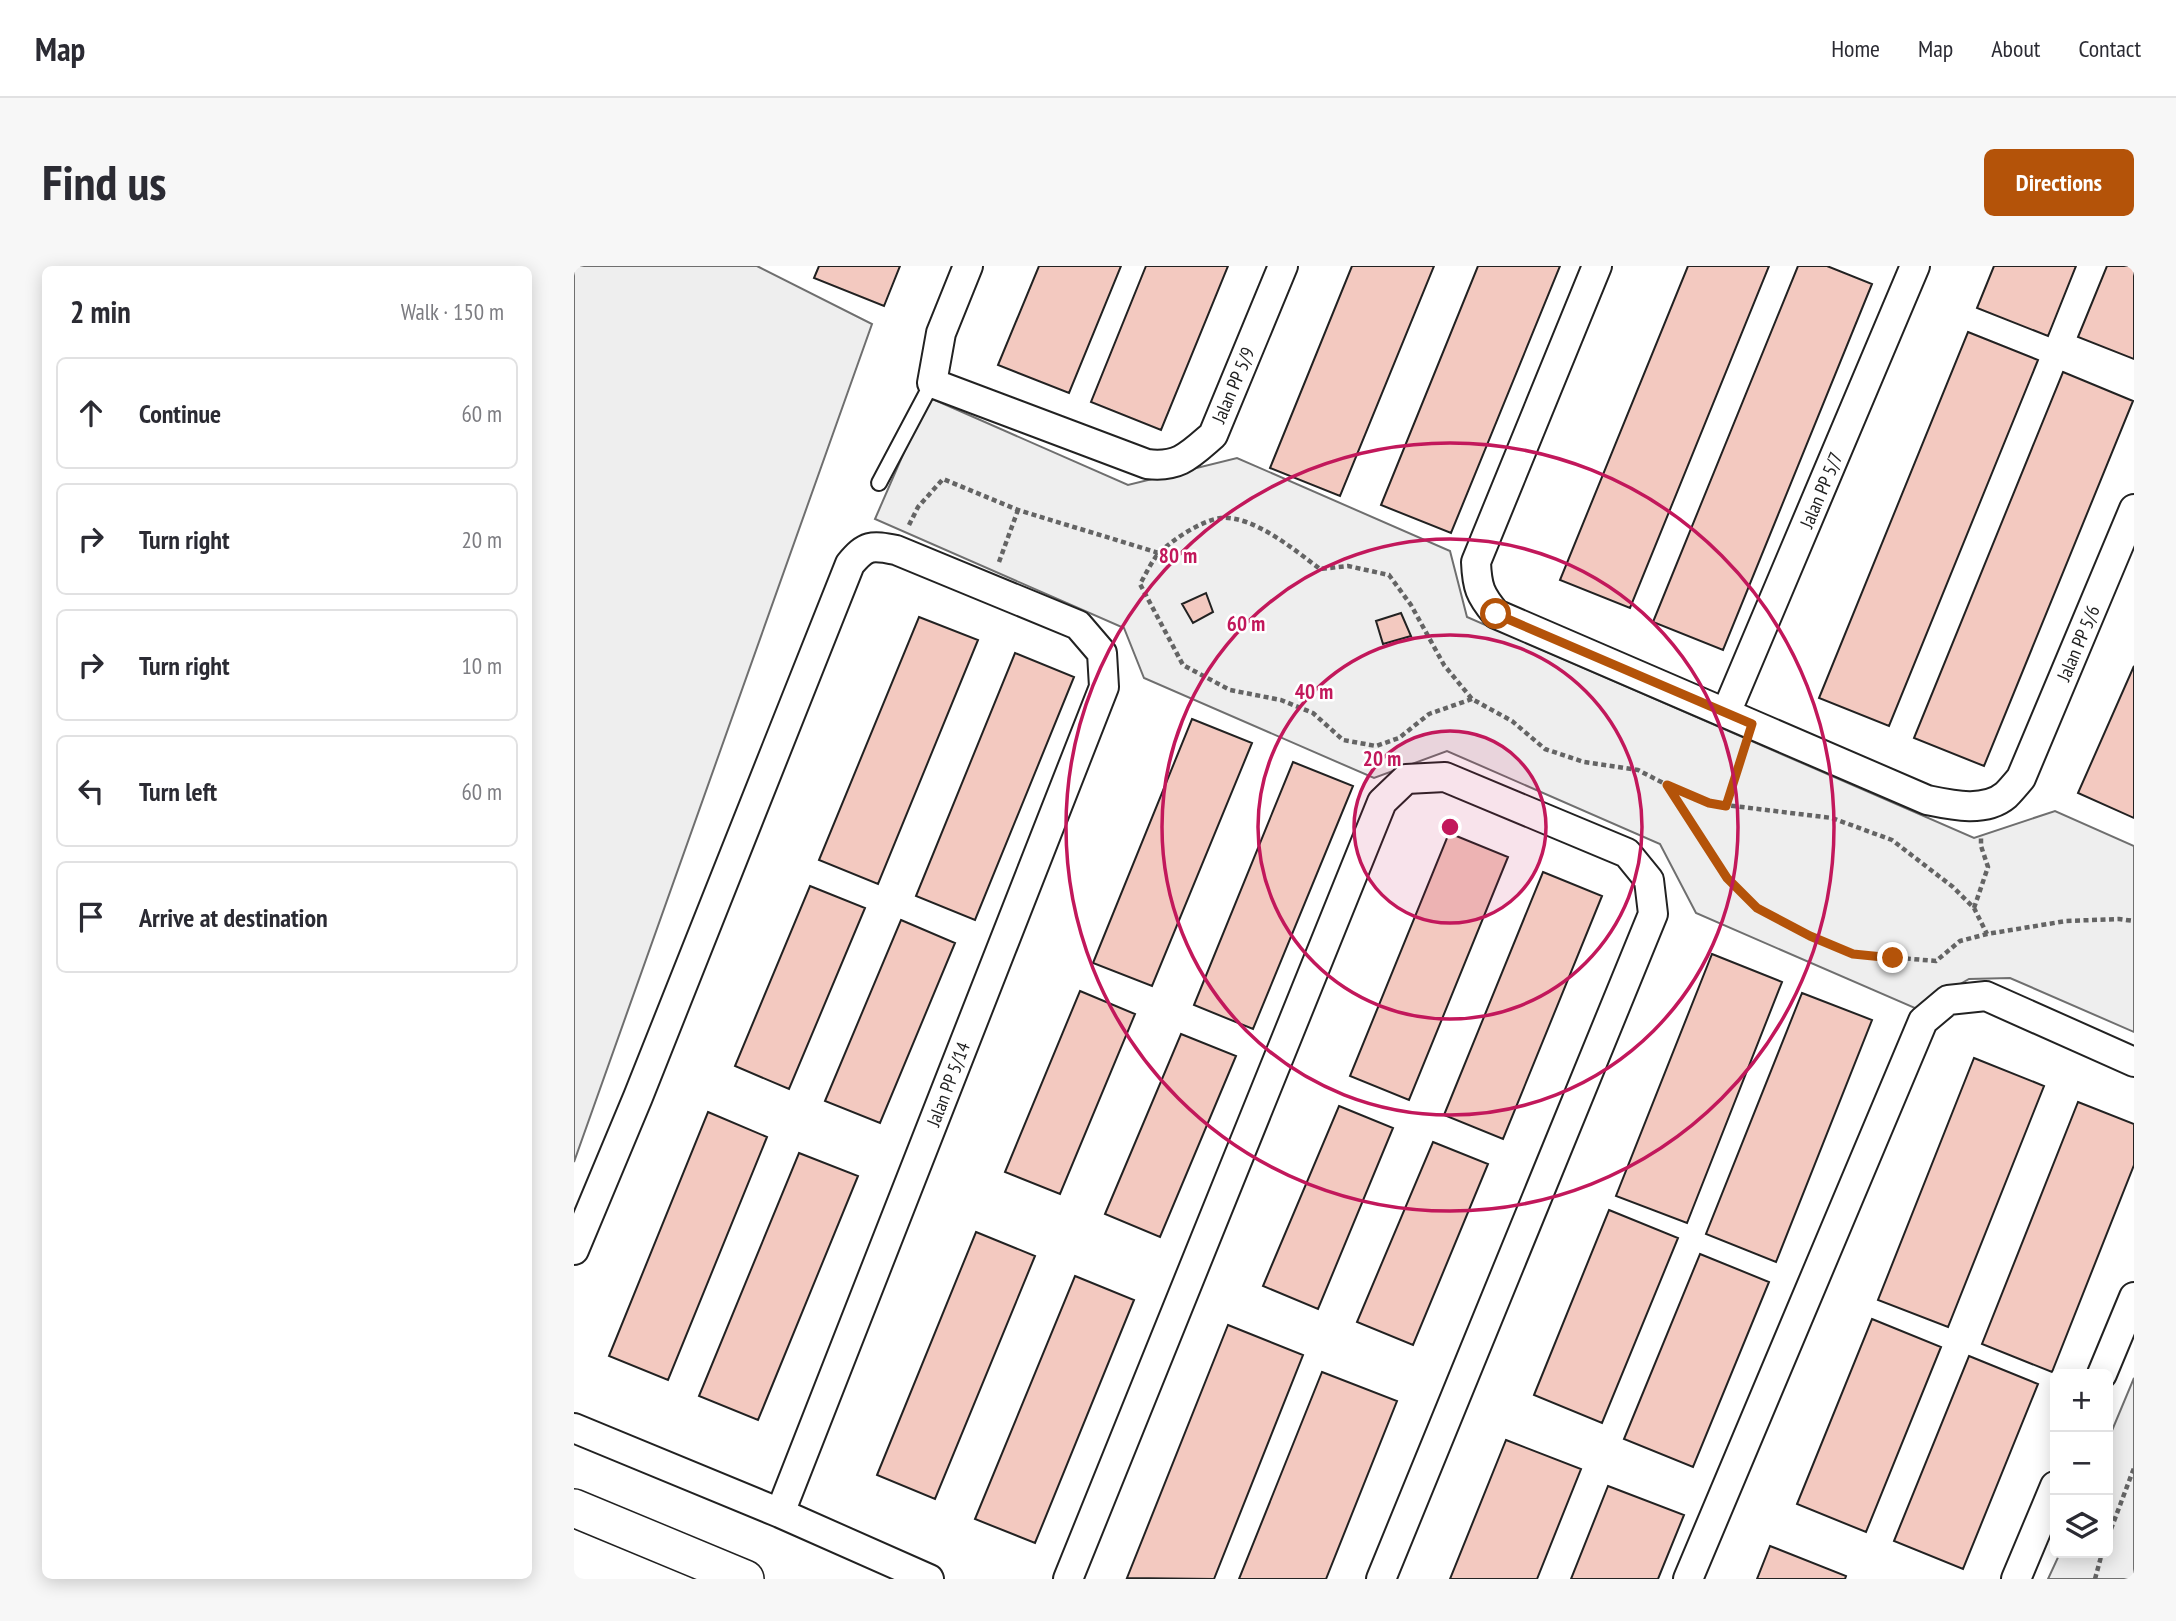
<!DOCTYPE html>
<html lang="en">
<head>
<meta charset="utf-8">
<style>
	body { margin:0; font-family:"PT Sans Narrow",sans-serif; background:#f7f7f7; color:#2b2b33 }
	.controls { position:absolute; right:21px; bottom:21px; display:grid; overflow:hidden; border-radius:10px; box-shadow:0 4px 18px #0003 }
	.controls button { width:63px; height:63px; display:grid; place-items:center; padding:0; border:0; border-bottom:2px solid #e1e1e2; background:#fff; color:#2b2b33; font:35px sans-serif }
	.stop { position:absolute; width:21px; height:21px; margin:-16px; border:5px solid #b45309; border-radius:50%; background:#fff }
	.stop.end { background:#b45309; border-color:#fff; box-shadow:0 2px 7px #0008 }
	.list { margin:0; padding:0; list-style:none }
	h2 { display:flex; justify-content:space-between; align-items:center; height:91px; margin:0; padding:0 28px; font-size:30px }
	h2 small { font-size:23px; font-weight:400; color:#7c7c81 }
	.list li { display:grid; grid-template-columns:46px 1fr auto; gap:21px; align-items:center; box-sizing:border-box; height:112px; margin:0 14px 14px; padding:0 14px; border:2px solid #e1e1e2; border-radius:10px }
	.list b { display:block; font-size:26px; white-space:nowrap }
	.list em { font-size:23px; font-style:normal; color:#7c7c81 }
	.icon { flex:none; width:38px; height:38px; fill:none; stroke:currentColor; stroke-width:2; stroke-linecap:round; stroke-linejoin:round }
	.map { position:relative; flex:none; width:1560px; height:1313px; overflow:hidden; border-radius:10px }
	header { display:flex; align-items:center; gap:42px; box-sizing:border-box; height:98px; padding:0 35px; background:#fff; border-bottom:2px solid #e1e1e2 }
	header strong { font-size:33px }
	nav { display:flex; gap:38px; margin-inline-start:auto; font-size:24px }
	.intro { display:flex; align-items:center; justify-content:space-between; box-sizing:border-box; height:168px; padding:0 42px }
	h1 { margin:0; font-size:49px }
	.button { padding:18px 32px; border-radius:10px; background:#b45309; color:#fff; font-size:24px; font-weight:700 }
	main { display:flex; gap:42px; padding:0 42px }
	aside { flex:1; background:#fff; border-radius:10px; box-shadow:0 4px 18px #0003 }
	.map>svg:first-child { display:block }
	.green { fill:#eee; stroke:#6f6f6f; stroke-width:2 }
	.building { fill:#f3c9c0; stroke:#222; stroke-width:2 }
	.lines { fill:none; stroke-linecap:round; stroke-linejoin:round }
	.service-casing { stroke:#222; stroke-width:18 }
	.minor-casing { stroke:#222; stroke-width:32 }
	.tertiary-casing { stroke:#222; stroke-width:40 }
	.path { stroke:#646464; stroke-width:4.5; stroke-dasharray:5 3.5; stroke-linecap:butt }
	.service { stroke:#fff; stroke-width:14 }
	.minor { stroke:#fff; stroke-width:28 }
	.tertiary { stroke:#fff; stroke-width:37 }
	.route { stroke:#b45309; stroke-width:9 }
	.ring { fill:none; stroke:#c2185b; stroke-width:3.5 }
	.labels { text-anchor:middle; stroke-width:5; stroke-linejoin:round; paint-order:stroke }
	.street-label { font-size:19px; fill:#222; stroke:#fff }
	.centre { fill:#c2185b; stroke:#fff; stroke-width:3.5 }
	.ring-label { font-size:21px; text-anchor:middle; font-weight:bold; fill:#c2185b; stroke:#fff; stroke-width:5; stroke-linejoin:round; paint-order:stroke }
</style>
</head>
<body>
<header>
<strong>Map</strong>
<nav><a>Home</a><a>Map</a><a>About</a><a>Contact</a></nav>
</header>
<div class="intro"><h1>Find us</h1><a class="button">Directions</a></div>
<main>
<aside>
<h2>2 min<small>Walk · 150 m</small></h2>
<ul class="list">
<li><svg class="icon" aria-label="ahead" viewBox="0 0 24 24"><path d="M12 20V5M6 11l6-6 6 6"/></svg><div><b>Continue</b></div><em>60 m</em></li>
<li><svg class="icon" aria-label="right" viewBox="0 0 24 24"><path d="M7 20v-9h11M14 6l5 5-5 5"/></svg><div><b>Turn right</b></div><em>20 m</em></li>
<li><svg class="icon" aria-label="right" viewBox="0 0 24 24"><path d="M7 20v-9h11M14 6l5 5-5 5"/></svg><div><b>Turn right</b></div><em>10 m</em></li>
<li><svg class="icon" aria-label="left" viewBox="0 0 24 24"><path d="M17 20v-9H6M10 6l-5 5 5 5"/></svg><div><b>Turn left</b></div><em>60 m</em></li>
<li><svg class="icon" aria-label="arrive" viewBox="0 0 24 24"><path d="M6 21V4h12l-3 4 3 4H6"/></svg><div><b>Arrive at destination</b></div></li>
</ul>
</aside>
<div class="map">
<svg width="1560" height="1313" viewBox="0 0 1560 1313">
	<rect width="100%" height="100%" fill="#fff"/>
	<path class="green" d="M0,0H183L298,58L0,896Z
		M354,131L554,219L663,192L876,285L893,351L1400,572L1481,545L1560,580V766L1436,712L1395,713L1343,743L1122,647L1086,578L873,485L800,512L570,412L550,362L301,253Z
		M1560,1112V1313H1474L1486,1287H1534V1174Z"/>
	<path class="building" d="M245,0H326L310,40L240,12Z
		M465,0H547L495,127L424,99Z
		M572,0H654L587,164L517,136Z
		M778,0H860L766,230L696,202Z
		M904,0H986L877,267L807,239Z
		M1114,0H1195L1056,342L986,314Z
		M1224,0H1253L1298,18L1149,384L1079,356Z
		M1420,0H1502L1474,70L1403,42Z
		M1533,0H1560V93L1504,71Z
		M1394,66L1464,94L1315,460L1245,432Z
		M1489,106L1559,135L1410,500L1340,472Z
		M632,327L639,346L619,357L608,338Z
		M827,347L837,370L809,378L802,355Z
		M345,351L404,374L304,618L245,594Z
		M441,387L500,411L401,654L342,630Z
		M1560,400V552L1504,527Z
		M618,453L678,477L578,720L519,697Z
		M719,496L779,520L679,763L620,739Z
		M875,567L934,591L835,834L776,810Z
		M969,606L1028,630L929,873L870,849Z
		M236,620L291,642L215,823L161,800Z
		M327,654L381,677L306,857L251,835Z
		M1138,688L1208,716L1113,957L1042,930Z
		M506,725L561,748L486,928L431,906Z
		M1228,727L1298,754L1202,996L1132,968Z
		M607,768L662,790L586,971L531,948Z
		M1400,792L1470,820L1374,1061L1304,1034Z
		M1504,836L1560,858V899L1478,1106L1408,1078Z
		M765,840L819,862L744,1043L689,1020Z
		M134,846L193,871L94,1114L35,1090Z
		M859,876L914,898L839,1079L783,1056Z
		M225,887L284,910L184,1154L125,1130Z
		M1035,944L1104,972L1028,1157L960,1129Z
		M402,966L461,990L361,1233L303,1209Z
		M1126,988L1195,1016L1119,1201L1050,1173Z
		M501,1010L560,1034L461,1277L401,1253Z
		M1298,1053L1367,1081L1292,1266L1223,1238Z
		M654,1059L729,1089L640,1313L553,1312Z
		M1395,1090L1464,1118L1389,1303L1320,1275Z
		M748,1106L823,1135L752,1313H665Z
		M932,1174L1007,1203L963,1313H876Z
		M1034,1220L1110,1249L1084,1313H997Z
		M1196,1280L1272,1310L1271,1313H1183Z"/>
	<g class="lines">
		<g class="service-casing">
			<path id="service" d="M305,217L358,117"/>
		</g>
		<g class="minor-casing">
			<path id="minor" d="M394,0L367,67L358,117L573,198C605,202 616,189 639,169L709,0
				M1023,0L902,296C903,321 906,329 922,348L1353,534C1377,539 1411,547 1432,529C1437,524 1442,518 1447,512L1560,243
				M1152,447L1341,0
				M0,984L64,831L276,298C292,279 297,279 322,284L504,359L528,387L530,421L206,1247
				M1528,1108L1560,1031
				M0,1162L206,1247L355,1313
				M494,1313L808,536L832,513L871,511L1053,587L1075,614L1079,648L807,1313
				M1114,1313L1349,755L1374,734L1412,730L1560,796
				M1442,1313L1481,1220"/>
		</g>
		<g class="tertiary-casing">
			<path id="tertiary" d="M0,1242L171,1313"/>
		</g>
		<path class="path" d="M335,259L344,241L369,213L444,244L585,287
			M425,296L444,244
			M898,433L855,448L825,472L802,480L769,474L739,447L707,434L656,424L609,399L566,318C572,308 578,294 586,286C600,273 628,254 647,252C679,249 722,285 746,303L774,300L815,309L837,339L870,399L898,433L938,455L971,483L1010,496L1064,504L1093,519L1153,612L1183,642L1236,670L1279,688L1362,695L1386,675L1413,668L1492,655L1545,653L1560,655
			M1093,519L1135,537L1258,552L1318,574L1379,621L1400,642L1413,668
			M1152,540L1169,487
			M1400,642L1414,601L1407,580V569
			M1534,1271L1560,1202
			M1521,1313L1528,1287"/>
		<use href="#service" class="service"/>
		<use href="#minor" class="minor"/>
		<use href="#tertiary" class="tertiary"/>
	</g>
	<g class="lines">
		<path class="route" d="M922,348L1178,458L1152,540L1135,537L1093,519L1153,612L1183,642L1236,670L1279,688L1319,692"/>
	</g>
	<circle cx="876" cy="561" r="96" fill="#c2185b" fill-opacity=".12"/>
	<g class="ring">
		<circle cx="876" cy="561" r="96"/>
		<circle cx="876" cy="561" r="192"/>
		<circle cx="876" cy="561" r="288"/>
		<circle cx="876" cy="561" r="384"/>
	</g>
	<g class="labels">
		<g class="street-label">
			<text transform="translate(659 119) rotate(-67)" y="7">Jalan PP 5/9</text>
			<text transform="translate(1247 224) rotate(-67)" y="7">Jalan PP 5/7</text>
			<text transform="translate(1504 377) rotate(-67)" y="7">Jalan PP 5/6</text>
			<text transform="translate(374 818) rotate(-69)" y="7">Jalan PP 5/14</text>
		</g>
	</g>
	<circle cx="876" cy="561" r="10" class="centre"/>
	<g class="ring-label">
		<text x="604" y="297">80 m</text>
		<text x="672" y="365">60 m</text>
		<text x="740" y="433">40 m</text>
		<text x="808" y="500">20 m</text>
	</g>
</svg>
<div class="controls">
<button>+</button>
<button>−</button>
<button><svg class="icon" aria-label="layers" viewBox="0 0 24 24"><path d="M12 4l9 5-9 5-9-5zM3 14l9 5 9-5"/></svg></button>
</div>
<div class="stop" style="left:922px;top:348px"></div>
<div class="stop end" style="left:1319px;top:692px"></div>
</div>
</main>
</body>
</html>
